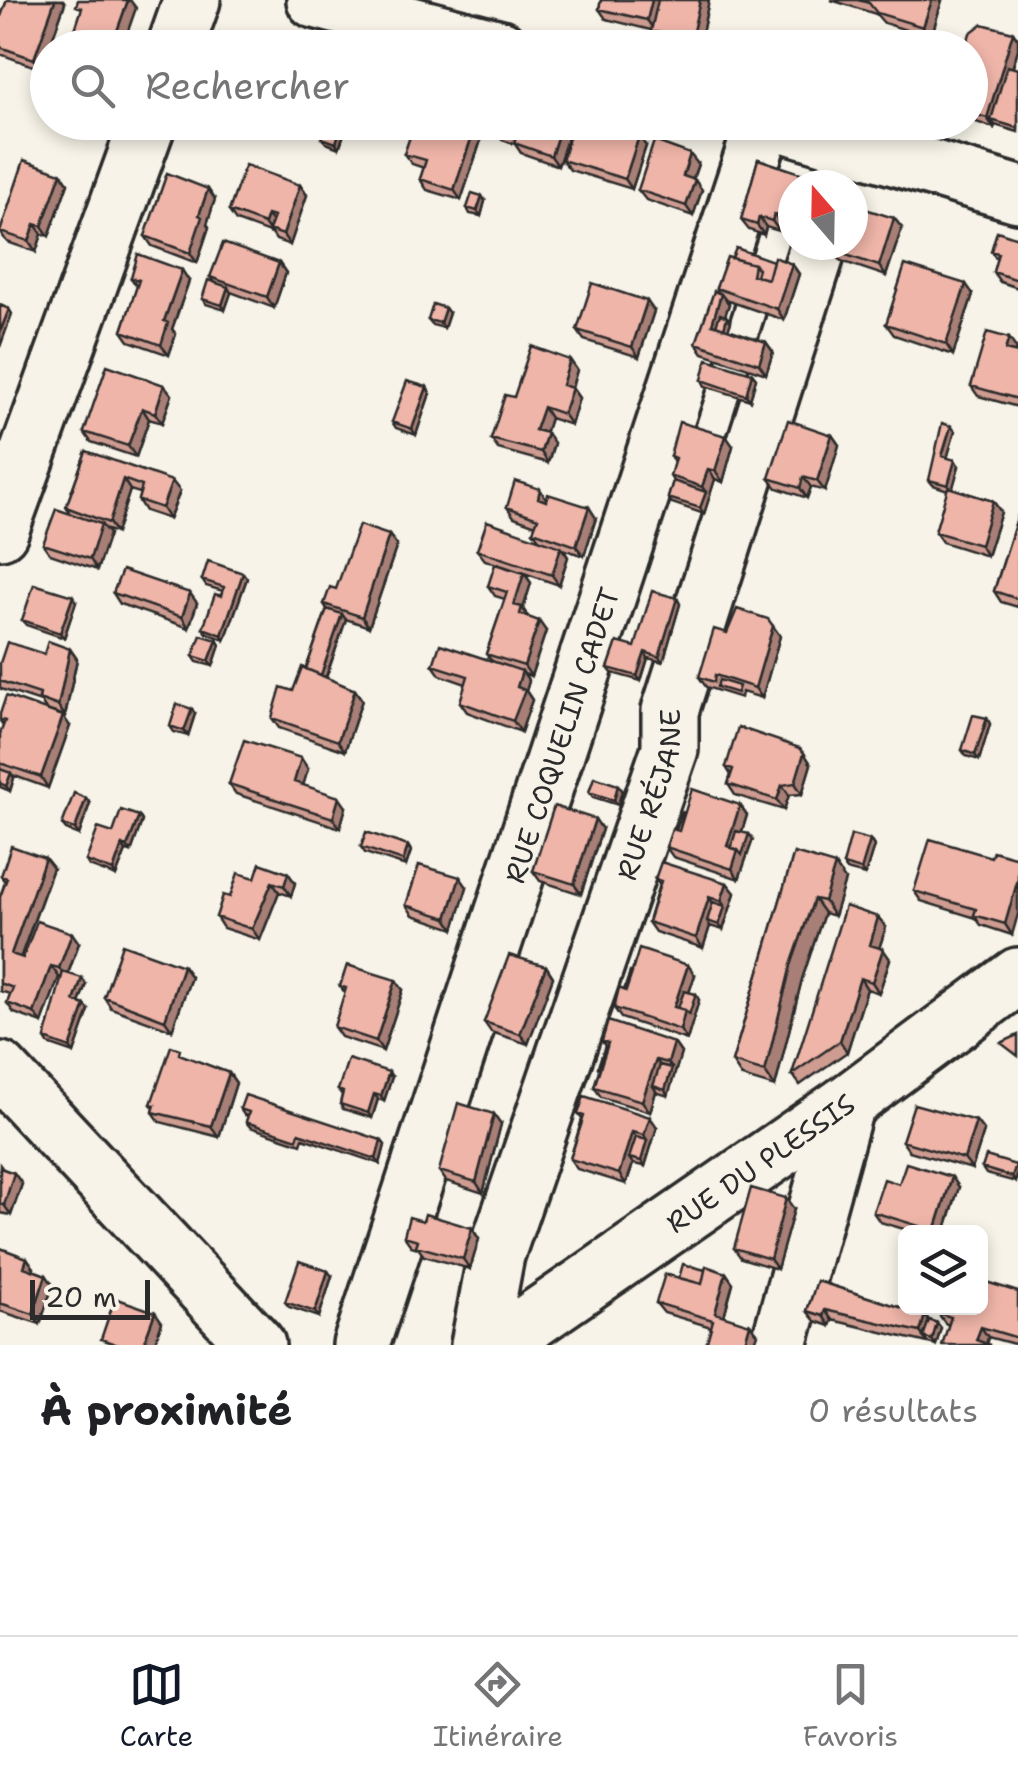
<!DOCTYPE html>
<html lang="fr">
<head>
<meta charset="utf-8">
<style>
	body { margin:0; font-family:"Shantell Sans",sans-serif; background:#f2f2f2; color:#202124 }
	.controls { position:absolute; right:30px; bottom:30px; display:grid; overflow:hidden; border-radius:15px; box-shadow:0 5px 15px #0003 }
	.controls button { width:90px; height:90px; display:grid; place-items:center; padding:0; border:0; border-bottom:2px solid #e0e0e0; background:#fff; color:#202124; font:50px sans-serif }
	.compass { position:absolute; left:778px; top:170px; width:90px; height:90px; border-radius:50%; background:#fff; box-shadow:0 5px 15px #0003; rotate:340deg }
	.scale { position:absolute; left:30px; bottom:25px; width:120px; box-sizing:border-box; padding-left:10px; border:5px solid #2b2b2b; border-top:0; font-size:28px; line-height:35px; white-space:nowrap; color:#2b2b2b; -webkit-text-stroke:8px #f7f3e8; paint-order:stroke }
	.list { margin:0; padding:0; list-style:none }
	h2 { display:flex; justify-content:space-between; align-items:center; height:130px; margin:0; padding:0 40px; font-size:42px }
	h2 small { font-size:32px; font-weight:400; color:#757577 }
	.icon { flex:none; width:55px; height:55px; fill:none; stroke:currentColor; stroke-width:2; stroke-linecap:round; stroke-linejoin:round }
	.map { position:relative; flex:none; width:1018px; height:1345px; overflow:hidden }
	.search { position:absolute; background:#fff; box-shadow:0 5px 15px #0003; left:30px; right:30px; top:30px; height:110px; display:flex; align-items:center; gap:25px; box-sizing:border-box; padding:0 35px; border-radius:55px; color:#757577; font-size:38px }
	.sheet { height:290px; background:#fff }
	nav { display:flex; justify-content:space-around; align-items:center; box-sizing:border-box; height:140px; border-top:2px solid #e0e0e0; background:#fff; font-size:28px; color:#757577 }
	nav a { display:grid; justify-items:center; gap:5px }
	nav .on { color:#111827 }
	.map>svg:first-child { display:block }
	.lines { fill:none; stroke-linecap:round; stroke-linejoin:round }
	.minor-casing { stroke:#2b2b2b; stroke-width:62 }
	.minor { stroke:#f7f3e8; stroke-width:55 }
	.wall { fill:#ce9c91; stroke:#2b2b2b; stroke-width:2.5 }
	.shaded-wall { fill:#a77f76; stroke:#2b2b2b; stroke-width:2.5 }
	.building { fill:#efb5a9; stroke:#2b2b2b; stroke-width:2.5 }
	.labels { text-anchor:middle; stroke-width:9; stroke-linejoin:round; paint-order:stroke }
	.street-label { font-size:28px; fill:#2b2b2b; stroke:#f7f3e8 }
</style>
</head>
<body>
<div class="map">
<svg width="1018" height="1345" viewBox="0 0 1018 1345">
	<rect width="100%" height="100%" fill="#f7f3e8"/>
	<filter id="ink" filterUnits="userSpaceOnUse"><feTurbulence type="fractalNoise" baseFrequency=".01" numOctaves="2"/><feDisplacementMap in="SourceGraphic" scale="20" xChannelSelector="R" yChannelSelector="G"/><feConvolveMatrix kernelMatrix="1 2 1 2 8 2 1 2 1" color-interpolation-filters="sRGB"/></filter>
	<g filter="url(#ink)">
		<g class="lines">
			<g class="minor-casing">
				<g id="minor">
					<path d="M315,0L500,48"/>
					<path d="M175,48L192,0"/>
					<path d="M777,122L1018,194"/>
					<path d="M0,531L148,122"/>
					<path d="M0,1070L257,1345"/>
					<path id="s1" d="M361,1345L764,122"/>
					<path id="s2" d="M479,1345L496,1255L670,749V711L819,245"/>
					<path id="s3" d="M497,1345L846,1104L1018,976"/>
					<path d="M779,1345L846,1104"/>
				</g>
			</g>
			<use href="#minor" class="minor"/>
		</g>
		<path class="wall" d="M7,0H63L65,3L49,48H48L41,69L0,54V19Z
			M601,0H709L699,48H686L658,41L651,30L606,19L599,9Z
			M831,0H942L931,38L884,23L876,14Z
			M1013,32L1018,39V49L1013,67L1018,69V132L995,125L994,128L976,122L970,114V48Z
			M348,123L339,148L326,143L322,138Z
			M495,130H570L558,166L521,153L515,144L502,140Z
			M483,134L461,200L427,190L420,179L424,168L412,164L404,154Z
			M646,146L632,189L570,170L562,160Z
			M758,159L809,176L816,185H793V228L781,224L779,231L766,227L764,235L749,230L741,220Z
			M698,164L693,179L702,190L693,216L646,200L638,190Z
			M61,173L68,183L49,236L42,234L36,252L7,242L0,232Z
			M300,185L307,195L290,245L276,240L272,234L236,221L229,211Z
			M215,199L207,224L209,227L197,263L152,246L145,236Z
			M485,201L481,216L470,214L467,208Z
			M894,218L902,228L886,276L841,261L834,251Z
			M1018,238V288L1000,282L993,272L997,260L991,251Z
			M732,258L792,264L799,274L784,320L726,300L729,304L725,316L731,322L728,329L766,342L773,352L766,374L703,353L696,343L719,293L716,288Z
			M279,263L286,273L274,308L231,292L225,310L206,304L202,299L214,282L210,277Z
			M131,278L189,281L172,329L176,334L169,355L129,341L122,331L137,287Z
			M973,294L953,355L894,335L886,324Z
			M654,311L639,357L584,340L577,330Z
			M449,313L444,328L432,325L428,320Z
			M1016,348L1015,352L1018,353V407L978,396L971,386Z
			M570,360L577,370L572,388L579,398L571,425L550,418L545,433L554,443L548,463L498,449L491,439L514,397Z
			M752,373L756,378L750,400L705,386L702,380Z
			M164,385L172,395L162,423L149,419L136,457L91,442L84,432Z
			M427,387L430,393L416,435L396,428L392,422Z
			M955,431L947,458L959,466L952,489L993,501L1001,512L987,556L942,542L935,532L948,490L933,485L929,480Z
			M832,435L839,445L825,491L811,487L807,498L777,488L769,478Z
			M733,446L723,482L715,479L704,514L672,503L668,498L673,481L670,476L674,463L670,456Z
			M86,451L180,491L169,519L145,511L138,500L140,493L130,490L116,533L104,529L109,534L97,570L50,554L43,544L71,514L66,507Z
			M546,498L596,518L584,556L563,549L568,557L559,585L524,573L531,583L523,609L529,618L546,631L531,676L523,674L529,681L526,691L532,700L521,732L467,712L460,702L466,684L440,675L433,665L492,661L486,654L505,599L495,596L488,586L515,570L485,560L477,550L539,539L533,531L536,525L514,517L507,507Z
			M1018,515V607L1001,602L994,591Z
			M389,535L397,545L369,627L346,619L326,678L355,690L362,700L345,751L279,728L272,718L293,691L306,669L327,609L324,604L336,589Z
			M247,578L225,640L207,633L203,628L223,591L206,586L202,580Z
			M113,593L197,603L189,628L120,604Z
			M677,598L680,604L663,662L648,658L641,681L612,673L608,668L635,647Z
			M76,602L64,638L26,625L22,620Z
			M727,633L780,636L762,698L742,692L741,698L706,687L699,677Z
			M217,640L220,645L213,666L197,662L193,656Z
			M70,649L77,659L65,716L46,710L41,702L1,689L0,687V663Z
			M0,714L70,726L48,788L12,775L14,778L10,791L0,787V734L3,725L0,721Z
			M195,714L188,736L174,732L170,726Z
			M987,718L990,724L979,760L966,756L962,750Z
			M800,748L811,764L802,794L789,795L784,810L735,795L728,784L731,775L726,767Z
			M308,769L303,785L346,807L340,828L236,794L229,784Z
			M618,785L622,790L618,805L593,797L589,792Z
			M86,798L90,803L79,835L66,830L62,825Z
			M740,805L747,815L742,832L753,839L739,879L673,857L666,847L684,813Z
			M139,816L142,821L131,852L126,851L116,876L89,866L86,861L113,833Z
			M602,829L581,894L540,881L533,871Z
			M870,840L874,846L865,875L846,870L843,865Z
			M408,846L411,851L406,866L365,853L361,847Z
			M794,853L845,880L834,916L824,913L802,979L775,1087L742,1077L732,1062Z
			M991,857L1012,935L981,925L976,918L921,901L914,891Z
			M45,858L53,868L21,957L23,958L79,943L68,974L86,984L79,1003L89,1010L74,1053L48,1044L45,1039L62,978L59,977L42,1023L14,1013L7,1003L10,994L0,991V897L5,882L1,876Z
			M288,873L295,883L291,896L279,892L260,940L223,928L216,917L230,897L255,878Z
			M655,879L727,883L735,893L723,930L710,926L703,948L655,932L648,922L659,884Z
			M467,887L454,929L413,915L406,905Z
			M878,917L886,927L879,948L890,959L879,993L867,989L847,1052L800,1085L792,1074Z
			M183,966L191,977L172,1030L111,1008L104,997Z
			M546,966L553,977L528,1044L491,1032L484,1022Z
			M695,975L689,992L699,1000L687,1040L621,1018L614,1008L624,990Z
			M340,986L403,990L383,1051L341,1037L334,1027L345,993Z
			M602,1041L674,1043L681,1053L668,1096L656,1092L650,1112L601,1097L594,1087L599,1070L598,1067L605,1046Z
			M186,1057L229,1073L236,1083L219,1137L160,1122L153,1112L154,1108L151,1104Z
			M392,1077L384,1101L378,1099L372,1118L343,1109L340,1104L342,1095L338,1090Z
			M240,1109L381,1140L385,1145L380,1164L303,1138L301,1144L250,1127L246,1122L248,1116L244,1115Z
			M578,1114L657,1127L645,1166L633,1164L626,1184L577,1169L570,1159L582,1119Z
			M976,1121L984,1131L972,1169L909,1151L902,1141Z
			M501,1124L483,1193L446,1181L439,1171Z
			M0,1165L3,1169L14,1173L22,1184L11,1215L0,1213Z
			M982,1168H1018L1016,1182L986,1174Z
			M899,1184L959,1187L945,1232H914L880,1222L873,1212Z
			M794,1209L777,1269L741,1258L734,1248Z
			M423,1221L472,1228L479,1239L470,1269L424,1256L418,1248L411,1246L404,1236Z
			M0,1248L27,1258L34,1268L33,1270L46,1275L53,1285L40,1324L0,1311Z
			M705,1270L726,1273L733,1283L724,1316L758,1334L711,1327L664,1313L656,1303L679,1278Z
			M332,1276L319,1317L289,1307L285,1302Z
			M817,1281L925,1315L929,1320L937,1323L941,1328L936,1345L832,1320L830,1326L815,1321L807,1311Z
			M1018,1292V1345L988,1337L986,1344L945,1323L938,1313Z"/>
		<path class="shaded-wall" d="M55,0H63L65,3L49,48H48L41,69L34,59Z
			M128,0H130L136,8L122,48H111Z
			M652,0H661L654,30L647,20Z
			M700,0H709L699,48H697L691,40Z
			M932,0H942L931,38L923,27Z
			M1013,32L1018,39V49L996,121L991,120L995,125L994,128L987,118Z
			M342,122H348L339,148L336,143Z
			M562,122H564L570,130L558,166L551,156Z
			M476,124L483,134L461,200L454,190Z
			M639,136L646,146L632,189L625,179Z
			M690,154L698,164L690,186L683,176Z
			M61,173L68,183L49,236L42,226Z
			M809,176L816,185H806Z
			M695,180L702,190L693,216L686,206Z
			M300,185L307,195L290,245L283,235Z
			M208,189L215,199L207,224L209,227L197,263L190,253L199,215Z
			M482,196L485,201L481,216L477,211Z
			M774,214L781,224L779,231L772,221Z
			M267,215L274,225L269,230L271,234L264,224Z
			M759,217L766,227L764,235L757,225Z
			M894,218L902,228L886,276L879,266Z
			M35,224L42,234L36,252L29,241Z
			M279,263L286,273L274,308L267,297Z
			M792,264L799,274L784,320L777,309Z
			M182,270L189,281L172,329L176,334L169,355L161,345L164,321Z
			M966,284L973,294L953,355L946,344Z
			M228,287L231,293L225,310L222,305Z
			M721,294L729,304L720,330L712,324Z
			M647,301L654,311L639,357L632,347Z
			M445,308L449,313L444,328L440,323Z
			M9,309L12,314L0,347V332Z
			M727,317L731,322L726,336L723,331Z
			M1009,338L1016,348L1012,361L1005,350Z
			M766,342L773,352L766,374L759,364Z
			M570,360L577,370L569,396L562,385Z
			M752,373L756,378L750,400L746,395Z
			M164,385L172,395L162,423L155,413Z
			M427,387L430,393L416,435L412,429Z
			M572,388L579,398L571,425L563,414Z
			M543,407L550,418L543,440L535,430Z
			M142,408L149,419L136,457L128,446Z
			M951,426L955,431L946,462L942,456Z
			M547,433L554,443L548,463L541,452Z
			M832,435L839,445L825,491L817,481Z
			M726,436L733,446L723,482L715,471Z
			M955,460L959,466L952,491L948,485Z
			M708,469L715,479L704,514L700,508L706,492L702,487Z
			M803,477L811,487L807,498L800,488Z
			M123,479L130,490L116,533L109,523Z
			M172,481L180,491L169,519L162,508Z
			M540,489L547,500L545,508L538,498Z
			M993,501L1001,512L987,556L980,545Z
			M589,507L596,518L584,556L576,546Z
			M101,524L109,534L97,570L90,559Z
			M389,535L397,545L369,627L362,617Z
			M561,547L568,557L559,585L552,575Z
			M243,573L247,578L225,640L222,635Z
			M524,573L531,583L523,609L529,618L527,625L514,605Z
			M190,593L197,603L189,628L182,617Z
			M73,596L76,602L64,638L60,633Z
			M677,598L680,604L663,662L659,657Z
			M342,614L346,620L324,682L320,677Z
			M539,621L546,631L531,676L524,666Z
			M773,626L780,636L762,698L755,688Z
			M217,640L220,645L213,666L209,661Z
			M70,649L77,659L65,716L58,706Z
			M645,652L648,658L641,681L637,676Z
			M522,671L529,681L526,691L532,700L521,732L513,721L517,687Z
			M355,690L362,700L345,751L338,741Z
			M192,709L195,714L188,736L184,731Z
			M63,716L70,726L48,788L41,777Z
			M987,718L990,724L979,760L975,755Z
			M804,753L811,764L802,794L795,783Z
			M301,758L308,769L301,793L294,782Z
			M11,773L14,778L10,791L6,786Z
			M618,785L622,790L618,805L614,800Z
			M782,785L789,795L784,810L777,800Z
			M339,797L346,807L340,828L333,818Z
			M86,798L90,803L79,835L75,829Z
			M740,805L747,815L735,853L727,846Z
			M139,816L142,821L131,852L127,847Z
			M595,819L602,829L581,894L574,884Z
			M749,834L753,839L739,879L732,869L738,850Z
			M870,840L874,846L865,875L861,870Z
			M122,845L126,851L116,876L113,871Z
			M408,846L411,851L406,866L403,861Z
			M45,858L53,868L18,964L11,954Z
			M835,865L845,880L834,916L824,901Z
			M288,873L295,883L291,896L284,886Z
			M460,877L467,887L454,929L447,918Z
			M1018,879V914L1012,935L1005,924Z
			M272,882L279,892L260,940L252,929Z
			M727,883L735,893L723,930L719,925L725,906L721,901Z
			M709,897L716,907L707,921L710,926L703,948L696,938Z
			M814,899L824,913L802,979L775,1087L765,1072L791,965Z
			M878,917L886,927L877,955L870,945Z
			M72,933L79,943L66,979L59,968Z
			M883,949L890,959L879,993L872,982Z
			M688,965L695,975L682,1013L674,1007Z
			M51,966L59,977L42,1023L34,1013Z
			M183,966L191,977L172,1030L165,1020Z
			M546,966L553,977L528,1044L520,1034Z
			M82,978L86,984L78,1006L74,1001Z
			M860,978L867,989L847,1052L840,1041Z
			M396,980L403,990L383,1051L376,1041Z
			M696,994L699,1000L687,1040L680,1030L685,1010Z
			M85,1005L89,1010L74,1053L70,1048Z
			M674,1043L681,1053L668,1096L665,1090L672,1068L668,1063Z
			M656,1060L663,1070L653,1086L656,1091L650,1112L642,1101Z
			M389,1072L392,1077L384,1101L381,1096Z
			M229,1073L236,1083L219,1137L211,1126Z
			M374,1094L378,1099L372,1118L368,1113Z
			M494,1114L501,1124L483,1193L476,1182Z
			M650,1117L657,1127L645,1166L641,1161L647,1140L644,1135Z
			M976,1121L984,1131L972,1169L964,1159Z
			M632,1132L639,1142L629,1158L633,1164L626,1184L619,1174Z
			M381,1140L385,1145L380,1164L376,1159Z
			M1016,1165L1018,1168L1016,1182L1012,1177Z
			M14,1173L22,1184L11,1215L4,1205Z
			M952,1177L959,1187L945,1232H936L935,1231Z
			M786,1198L794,1209L777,1269L770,1259Z
			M472,1228L479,1239L470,1269L463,1259Z
			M27,1258L34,1268L31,1277L24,1267Z
			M328,1271L332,1276L319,1317L315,1312Z
			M726,1273L733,1283L722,1323L715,1313Z
			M46,1275L53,1285L40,1324L33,1314Z
			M825,1310L832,1320L830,1326L823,1316Z
			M155,1312L162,1322L154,1345H143Z
			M925,1315L932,1326L923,1337L927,1342L920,1332Z
			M937,1323L941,1328L936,1345L932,1340Z
			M750,1324L758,1334L754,1345H744Z
			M981,1327L988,1337L986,1345L976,1340Z"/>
		<path class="building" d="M7,0H55L34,59L0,47V19Z
			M78,0H128L111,48H69L82,8L76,6Z
			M601,0H652L647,20L599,9Z
			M658,0H700L691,40L651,31Z
			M858,0H932L923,27L877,13L869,3Z
			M982,24L1013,32L987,118L970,113L973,100H970V48H966L970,33Z
			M219,33L260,48H213Z
			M1007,66L1018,69V128L991,120Z
			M327,122H342L336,143L322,138Z
			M415,122L476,124L454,190L420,179L426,160L404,154Z
			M497,122H562L551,156L514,143L516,137L495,130Z
			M574,122H597L639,136L625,179L562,160Z
			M654,141L690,154L683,176L695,180L686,206L638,190Z
			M758,159L809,176L806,185H793V220L774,214L772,221L759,217L757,225L741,220Z
			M24,160L61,173L42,226L35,224L29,241L0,232Z
			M245,165L300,185L283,235L269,230L274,217L267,215L264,224L229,211Z
			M167,173L208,189L199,215L202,217L190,253L145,236Z
			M472,193L482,196L477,211L467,208Z
			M853,205L894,218L879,266L834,251L836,245H853Z
			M997,231L1018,238V280L993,272L998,253L991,251Z
			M223,243L279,263L267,297L210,277Z
			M736,248L773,261L768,279L756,276L758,269L754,264L732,258Z
			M138,254L182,270L164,321L168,323L161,345L122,331L139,280L131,278Z
			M727,257L754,264L752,275L768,279L774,257L792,264L777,309L716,288Z
			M905,265L966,284L946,344L886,324Z
			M208,280L228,287L222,305L202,299Z
			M592,283L647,301L632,347L577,330Z
			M714,291L721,294L712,324L766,342L759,364L696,343Z
			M433,304L445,308L440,323L428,320Z
			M0,305L9,309L0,332Z
			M720,314L727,317L724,328L716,325Z
			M987,332L1009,338L1005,350L1018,353V399L971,386Z
			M531,346L570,360L562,385L572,388L563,414L543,407L535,430L547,433L541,452L491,439L505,395L514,397Z
			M707,359L752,373L746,395L702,380Z
			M107,365L164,385L155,413L142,408L128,446L84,432Z
			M407,381L427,387L412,429L392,422Z
			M788,420L832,435L817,481L803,477L800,488L769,478Z
			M679,422L726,436L715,471L708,469L702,487L670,476L675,458L670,456Z
			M942,423L951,426L942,456L955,460L948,485L929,480Z
			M86,451L172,481L162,508L138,500L142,486L123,479L109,523L66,507Z
			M515,481L540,489L538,498L546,501L548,494L589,507L576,546L533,531L538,518L507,507Z
			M673,481L706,492L700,508L668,498Z
			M948,487L993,501L980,545L935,532Z
			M56,509L101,524L90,559L43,544Z
			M1018,515V599L994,591Z
			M487,521L561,547L552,575L477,550Z
			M359,525L389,535L362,617L324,604L330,587L336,589Z
			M208,561L243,573L222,635L203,628L215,594L222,596L224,587L202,580Z
			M495,564L524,573L514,605L522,607L520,614L539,621L524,666L486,654L507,592L488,586Z
			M122,570L190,593L182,617L113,593Z
			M34,584L73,596L60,633L22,620Z
			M652,591L677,598L659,657L645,652L637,676L608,668L617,642L635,647Z
			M327,609L342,614L321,675L306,669Z
			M737,609L768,619L773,626L755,688L715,675L714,682L699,677L714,629L727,633Z
			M201,635L217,640L209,661L193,656Z
			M48,641L70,649L58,706L39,699L40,694L0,681V663L7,642L44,654Z
			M440,644L522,671L517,687L525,690L513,721L460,702L468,676L433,665Z
			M302,667L355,690L338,741L272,718L281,687L293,691Z
			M719,680L739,686L737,693L717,687Z
			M6,696L63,716L41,777L0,763V734L5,721L0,719V714Z
			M177,704L192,709L184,731L170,726Z
			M973,715L987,718L975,755L962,750Z
			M738,727L800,748L804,753L795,783L782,785L777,800L728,784L733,769L726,767Z
			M244,740L301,758L294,782L339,797L333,818L229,784Z
			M0,769L11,773L6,786L0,783Z
			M594,777L618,785L614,800L589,792Z
			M692,789L740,805L727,846L738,850L732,869L666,847L672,829L679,831Z
			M74,793L86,798L75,829L62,825Z
			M554,806L595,819L574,884L533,871Z
			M121,810L139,816L127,847L122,845L113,871L86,861L98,828L113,833Z
			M682,812L684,813L679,831L676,830Z
			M736,831L749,834L742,855L738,850L731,848Z
			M366,832L408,846L403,861L361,847Z
			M851,835L870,840L861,870L843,865Z
			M930,839L991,857L993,851L1018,858V879L1005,924L974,915L976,909L914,891Z
			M11,846L45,858L11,954L23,958L37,921L72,933L59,968L51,966L34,1013L7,1003L13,988L0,983V897L7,878L1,876Z
			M794,853L835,865L824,901L814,899L791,965L765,1072L732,1062Z
			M661,862L727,883L721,901L709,897L696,938L648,922L661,881L655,879Z
			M260,863L288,873L284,886L272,882L252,929L216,917L223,895L230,897L238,873L255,878Z
			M419,865L460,877L447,918L406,905Z
			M713,902L725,906L719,925L707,921Z
			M845,906L878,917L870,945L883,949L872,982L860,978L840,1041L792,1074Z
			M122,944L183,966L165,1020L104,997Z
			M639,949L688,965L674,1007L685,1010L680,1030L614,1008L619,988L626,991Z
			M509,955L546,966L520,1034L484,1022Z
			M347,965L396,980L376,1041L334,1027L346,988L340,986Z
			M63,972L82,978L74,1001L85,1005L70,1048L45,1039Z
			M630,972L632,973L626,991L624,990Z
			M684,991L696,994L689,1015L685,1010L678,1008Z
			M608,1021L674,1043L668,1063L656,1060L642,1101L594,1087L608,1043L602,1041Z
			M1018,1035V1056L1001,1043Z
			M171,1046L180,1049L179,1054L229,1073L211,1126L153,1112L155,1105L151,1104Z
			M605,1046L607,1047L600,1068L598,1067Z
			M348,1059L389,1072L381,1096L374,1094L368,1113L340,1104L343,1092L338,1090Z
			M660,1065L672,1068L665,1090L653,1086Z
			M245,1095L381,1140L376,1159L299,1133L297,1139L246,1122L249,1112L240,1109Z
			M584,1096L650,1117L644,1135L632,1132L619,1174L570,1159L584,1116L578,1114Z
			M458,1103L494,1114L476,1182L439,1171Z
			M914,1104L976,1121L964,1159L902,1141Z
			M636,1137L647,1140L641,1161L629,1158Z
			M986,1156L1016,1165L1012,1177L982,1168Z
			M906,1163L952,1177L935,1231L873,1212L884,1179L899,1184Z
			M0,1168L14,1173L4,1205L0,1204Z
			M751,1188L786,1198L770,1259L734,1248Z
			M425,1214L472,1228L463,1259L416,1246L418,1240L404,1236L409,1217L423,1221Z
			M0,1248L27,1258L24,1267L46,1275L33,1314L0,1303Z
			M299,1261L328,1271L315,1312L285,1302Z
			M683,1264L705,1270L702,1284L679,1278Z
			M706,1266L726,1273L715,1313L750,1324L744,1345H706L713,1320L656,1303L665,1274L702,1284Z
			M980,1280L1018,1292V1338L981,1327L976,1340L990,1345H942L951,1317L938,1313L939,1308H980Z
			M817,1281L925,1315L920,1332L825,1310L823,1316L807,1311Z
			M115,1298L155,1312L143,1345H118L101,1339Z
			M929,1320L937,1323L932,1340L923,1337Z"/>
	</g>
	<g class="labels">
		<g class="street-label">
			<text dy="10" stroke="none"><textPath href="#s1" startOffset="642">RUE COQUELIN CADET</textPath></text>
			<text dy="10" stroke="none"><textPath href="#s2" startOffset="578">RUE RÉJANE</textPath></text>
			<text dy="10" stroke="none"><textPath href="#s3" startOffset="320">RUE DU PLESSIS</textPath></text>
		</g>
	</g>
</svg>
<div class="controls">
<button><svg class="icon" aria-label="layers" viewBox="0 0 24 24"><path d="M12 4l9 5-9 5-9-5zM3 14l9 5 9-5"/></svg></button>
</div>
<svg class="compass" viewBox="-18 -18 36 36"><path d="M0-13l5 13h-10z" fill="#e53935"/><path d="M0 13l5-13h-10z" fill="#757577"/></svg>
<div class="scale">20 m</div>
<div class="search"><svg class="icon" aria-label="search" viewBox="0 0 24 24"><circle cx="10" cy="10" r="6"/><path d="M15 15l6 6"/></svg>Rechercher</div>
</div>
<section class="sheet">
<h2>À proximité<small>0 résultats</small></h2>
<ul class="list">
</ul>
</section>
<nav>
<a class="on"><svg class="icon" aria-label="map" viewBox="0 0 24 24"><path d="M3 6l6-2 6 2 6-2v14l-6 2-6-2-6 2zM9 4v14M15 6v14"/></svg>Carte</a>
<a><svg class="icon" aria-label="directions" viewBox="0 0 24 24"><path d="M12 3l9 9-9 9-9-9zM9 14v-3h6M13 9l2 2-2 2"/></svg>Itinéraire</a>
<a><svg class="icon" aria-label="saved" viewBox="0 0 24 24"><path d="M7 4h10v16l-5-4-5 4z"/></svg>Favoris</a>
</nav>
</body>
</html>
